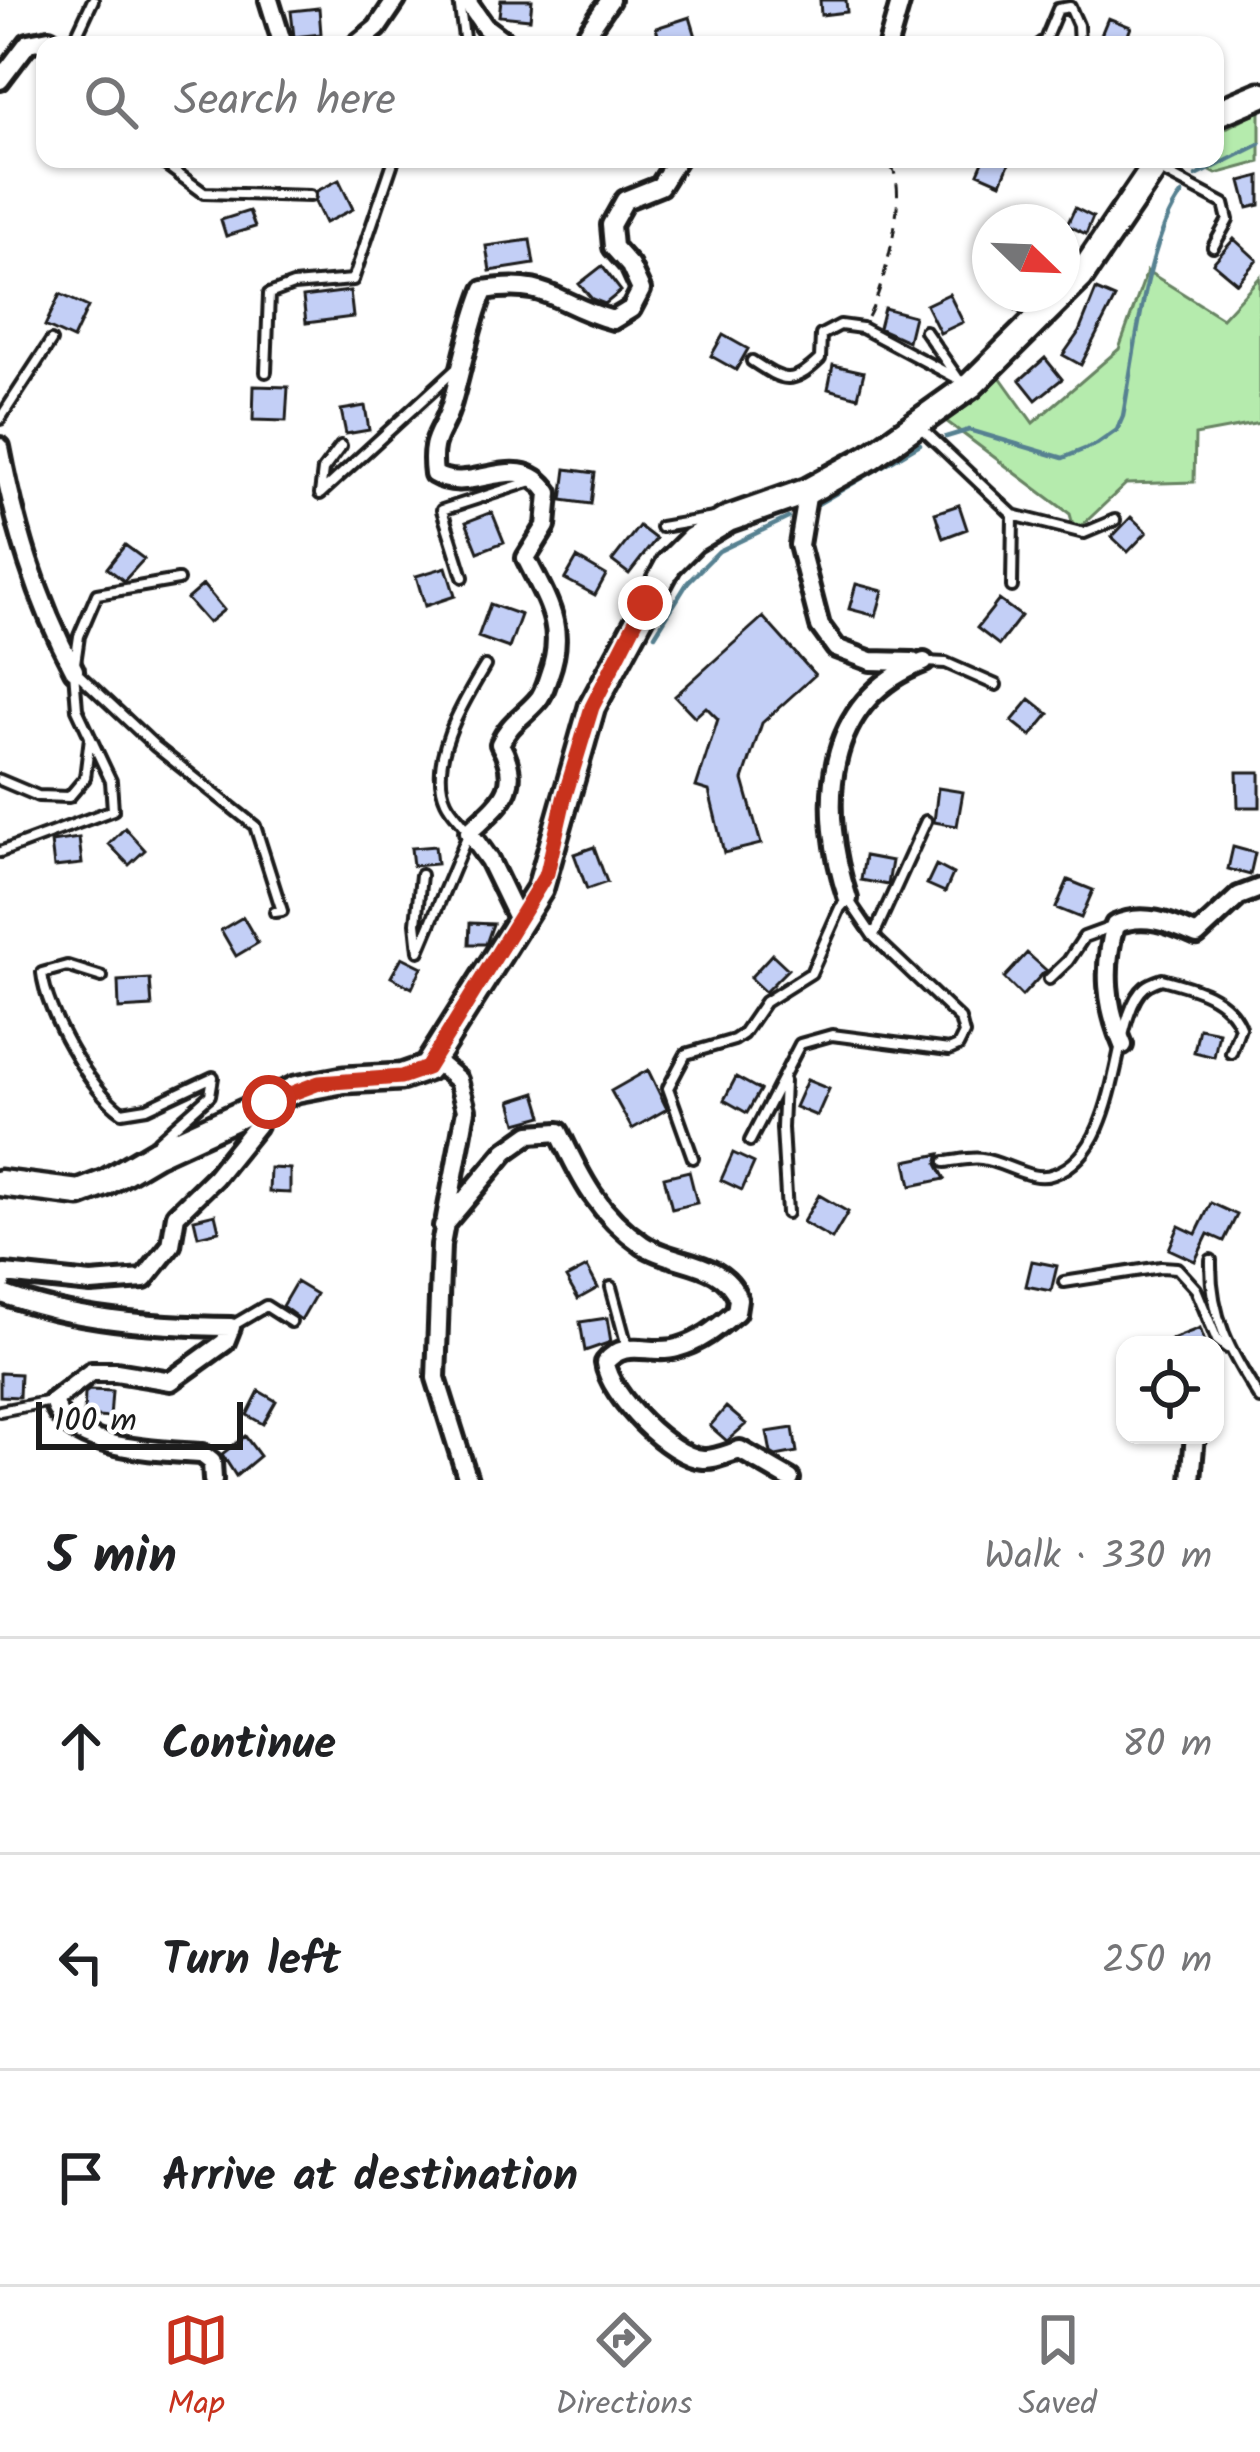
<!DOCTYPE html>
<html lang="en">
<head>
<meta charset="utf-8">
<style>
	body { margin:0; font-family:Kalam,sans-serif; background:#f6f6f6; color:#202124 }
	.controls { position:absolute; right:36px; bottom:36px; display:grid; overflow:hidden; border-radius:24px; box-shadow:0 3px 9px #0004 }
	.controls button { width:108px; height:108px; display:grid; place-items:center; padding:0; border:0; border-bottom:3px solid #e0e0e0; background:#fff; color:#202124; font:60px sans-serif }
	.compass { position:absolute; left:972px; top:204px; width:108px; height:108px; border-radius:50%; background:#fff; box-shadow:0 3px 9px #0004; rotate:113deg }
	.scale { position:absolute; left:36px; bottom:30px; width:207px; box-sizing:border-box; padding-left:12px; border:6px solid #1c1c1c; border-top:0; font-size:33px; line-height:42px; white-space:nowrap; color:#1c1c1c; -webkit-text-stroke:9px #fff; paint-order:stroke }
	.stop { position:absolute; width:36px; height:36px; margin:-27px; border:9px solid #c8321e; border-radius:50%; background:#fff }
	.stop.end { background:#c8321e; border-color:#fff; box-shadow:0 3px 12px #0008 }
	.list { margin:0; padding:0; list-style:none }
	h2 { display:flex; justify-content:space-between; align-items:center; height:156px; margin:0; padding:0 48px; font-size:51px }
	h2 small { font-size:39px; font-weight:400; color:#757577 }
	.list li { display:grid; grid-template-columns:78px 1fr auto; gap:36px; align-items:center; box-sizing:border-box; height:216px; padding:0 48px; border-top:3px solid #e0e0e0 }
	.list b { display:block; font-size:45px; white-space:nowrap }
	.list em { font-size:39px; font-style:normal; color:#757577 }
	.icon { flex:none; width:66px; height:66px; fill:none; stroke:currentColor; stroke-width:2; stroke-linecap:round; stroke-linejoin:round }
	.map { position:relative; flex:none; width:1260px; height:1480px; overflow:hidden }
	.search { position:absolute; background:#fff; box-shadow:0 3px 9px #0004; left:36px; right:36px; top:36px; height:132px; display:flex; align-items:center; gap:30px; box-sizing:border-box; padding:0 42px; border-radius:24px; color:#757577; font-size:45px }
	.sheet { height:804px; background:#fff }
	nav { display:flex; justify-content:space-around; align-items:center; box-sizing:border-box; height:168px; border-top:3px solid #e0e0e0; background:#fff; font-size:33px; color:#757577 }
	nav a { display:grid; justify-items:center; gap:6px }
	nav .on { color:#c8321e }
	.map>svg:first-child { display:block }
	.green { fill:#b5ebad; stroke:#688464; stroke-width:3 }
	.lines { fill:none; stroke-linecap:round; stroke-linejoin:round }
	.stream { stroke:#578191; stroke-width:4.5 }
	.building { fill:#c3cff6; stroke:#1c1c1c; stroke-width:3 }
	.lane-casing { stroke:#1c1c1c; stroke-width:16 }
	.street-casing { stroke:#1c1c1c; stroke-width:26 }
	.secondary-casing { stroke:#1c1c1c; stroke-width:33 }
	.path { stroke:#1c1c1c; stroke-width:3; stroke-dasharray:12 9; stroke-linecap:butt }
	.lane { stroke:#fff; stroke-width:8 }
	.street { stroke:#fff; stroke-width:16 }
	.secondary { stroke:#fff; stroke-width:24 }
	.route { stroke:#c8321e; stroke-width:15 }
</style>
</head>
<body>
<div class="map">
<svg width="1260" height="1480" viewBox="0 0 1260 1480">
	<rect width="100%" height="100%" fill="#fff"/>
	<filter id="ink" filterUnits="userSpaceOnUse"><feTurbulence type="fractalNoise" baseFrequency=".00833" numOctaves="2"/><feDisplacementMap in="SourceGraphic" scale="24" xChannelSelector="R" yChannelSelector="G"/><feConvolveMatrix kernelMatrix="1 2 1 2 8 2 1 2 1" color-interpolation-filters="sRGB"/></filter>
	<g filter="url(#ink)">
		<path class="green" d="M1260,110V162L1216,174L1190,160L1215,159V134Z
			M1147,271L1222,318L1260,277V423L1195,435L1194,482L1126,484L1075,532L1070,514L938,415L1000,377L1033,423L1119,349Z"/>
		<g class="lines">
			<path class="stream" d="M1196,176L1260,144
				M946,437L969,430L1063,458L1097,444L1117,430L1123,416C1134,357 1147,238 1182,194
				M816,505L920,444
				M655,635L688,582L719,551L788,518"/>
		</g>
		<path class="building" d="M501,0H532L530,19L499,16Z
			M820,0H846L847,12L821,15Z
			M319,8L321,34L294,37L291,11Z
			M690,17L697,40L661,45L656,28Z
			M1108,18L1131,27L1124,45L1099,40Z
			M984,159H1011L1001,183L978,173Z
			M1260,176V205L1248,208L1241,181Z
			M339,180L353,209L325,223L315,202L317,191Z
			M1075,208L1093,217L1086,234L1067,225Z
			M249,211L255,227L226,236L221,220Z
			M1234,239L1257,260L1237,283L1213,263Z
			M530,240L534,264L490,271L486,246Z
			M602,266L621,291L605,304L592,299L579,284Z
			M1096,290L1115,298L1081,365L1063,355L1079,332Z
			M350,291L353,317L306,323L303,297Z
			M60,294L88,307L73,339L45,326Z
			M949,294L963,322L940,333L926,305Z
			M1019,294H1039L1020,313L1010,305Z
			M884,308L914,316L908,341L879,328Z
			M723,335L748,349L736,370L711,356Z
			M1045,358L1062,379L1036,400L1020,380Z
			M833,365L864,372L858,397L828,389Z
			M254,386L288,387L286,421L253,420Z
			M365,406L369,430L346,434L341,410Z
			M566,469L595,473L591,504L562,500Z
			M959,505L967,529L943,538L935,513Z
			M492,512L504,542L478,552L466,522Z
			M1131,517L1147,532L1128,552L1112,537Z
			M639,526L656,539L629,574L612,561Z
			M125,545L144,559L124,581L107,568Z
			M577,558L606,575L595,595L565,579Z
			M446,567L455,596L425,606L416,576Z
			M856,584L883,591L876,616L849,609Z
			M203,585L224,610L208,623L187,599Z
			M999,600L1021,616L999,645L977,628Z
			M490,604L521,615L509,648L478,637Z
			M763,617L815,675L762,723L743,780L761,844L724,853L709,791L696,787L718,719L706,707L695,717L675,696Z
			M1030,699L1049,714L1031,736L1012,721Z
			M1237,772H1260V807H1238Z
			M938,788L963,792L957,826L934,822Z
			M125,828L145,850L129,865L109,844Z
			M79,838L82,864L54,867L51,842Z
			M435,846L437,864L413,866L411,848Z
			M594,847L607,882L587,889L574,854Z
			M1233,847L1255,853L1250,875L1228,869Z
			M865,856L892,861L888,885L861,880Z
			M936,865L953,874L945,892L927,884Z
			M1068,880L1093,890L1081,918L1056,908Z
			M243,917L258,943L236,956L221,930Z
			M470,923L493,924L486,944H469Z
			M1027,953L1046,970L1022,996L1004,978Z
			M772,954L788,969L765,992L750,978Z
			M402,957L422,967L412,988L391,977Z
			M150,979L152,1007L119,1009L118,981Z
			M1199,1028L1219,1032L1214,1057L1194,1052Z
			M648,1070L667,1109L632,1129L611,1091Z
			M736,1077L760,1090L747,1113L724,1100Z
			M807,1080L829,1089L817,1116L795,1107Z
			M536,1093L543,1116L517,1123L511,1101Z
			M733,1153L754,1163L742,1190L721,1180Z
			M940,1154L937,1164L945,1179L911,1186L906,1161Z
			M270,1168L290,1169V1193L269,1192Z
			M689,1171L697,1203L672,1209L664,1177Z
			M819,1195L848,1212L832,1239L803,1222Z
			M1211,1203L1237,1215L1224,1241L1208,1234L1195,1261L1169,1249L1179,1226L1196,1234Z
			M215,1214L219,1231L198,1236L194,1219Z
			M1032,1261L1057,1266L1051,1291L1026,1286Z
			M587,1267L598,1288L578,1299L566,1278Z
			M296,1282L316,1294L301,1320L282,1306Z
			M607,1318L611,1342L585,1351L580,1322Z
			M1200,1328L1206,1345H1159V1344Z
			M0,1373L20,1374L19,1397L0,1396Z
			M89,1390L112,1391L110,1418L84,1416L85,1393Z
			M259,1391L276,1401L263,1424L247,1415Z
			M726,1407L746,1424L727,1441L710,1426Z
			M793,1428L797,1452L776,1456L771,1453L767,1432Z
			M245,1436L260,1456L236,1476L222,1454Z"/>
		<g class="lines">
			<g class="lane-casing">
				<path id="lane" d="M459,0L465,45
					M72,45L93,0
					M1038,45L1045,40L1058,9L1070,7L1078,25L1079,45
					M158,159L204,193L310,196
					M1160,170L1224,204L1228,220L1213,247
					M925,331L957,377
					M752,361C784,382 792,386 820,359L821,335L840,325L862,328L964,382
					M266,372L269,294L293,285L353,280L394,159
					M0,419L51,341
					M918,425L1013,515L1084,533L1115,520
					M341,446L323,470L320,494L455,370
					M661,527L714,518
					M463,577L442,510L532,481
					M178,580L97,594L79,636L74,670L155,746L255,826L282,911L275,912
					M1012,587L1013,515
					M925,662L946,663L996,685
					M0,780L38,796L69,797L85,778L90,737
					M0,852L113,810L111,781L77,709L74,671
					M421,875L416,923L419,951L469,832C462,821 451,812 446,801C427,760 464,701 485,666
					M874,935L926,821
					M102,977L67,966L42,973C46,1012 90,1090 122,1112L147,1108L213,1077L210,1095L158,1141
					M1049,979L1068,961L1084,937L1114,926
					M784,1081L782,1128L787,1213
					M693,1158L668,1088L686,1054L734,1040L743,1034L765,1002L811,973L840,908L848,899L873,936L960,1019L964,1034L958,1046L949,1050L832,1035L800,1044L750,1141
					M945,1162C957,1161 971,1157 982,1159C1005,1162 1032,1183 1054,1174C1124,1149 1110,1015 1145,987C1150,983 1156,981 1162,979C1193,987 1228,996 1240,1027L1231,1053
					M1211,1260C1210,1317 1230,1352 1260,1399
					M1064,1282L1161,1267L1177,1268L1196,1289L1217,1340L1227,1348
					M611,1287L627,1346
					M232,1326L266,1306L291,1322
					M0,1411L51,1401"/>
			</g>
			<g class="street-casing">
				<path id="street" d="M269,0L283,45
					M466,0L485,27L509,45
					M356,45L377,28L396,0
					M579,45L610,0
					M888,45L901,0
					M0,80L28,43L49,39L59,45
					M0,447C15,526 36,599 74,670
					M808,491L799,545L820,626L836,648L871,661L913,662
					M848,899C818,809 822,700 924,662
					M519,922L489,860L469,832C501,802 524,788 500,744C509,723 523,717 537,701C543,695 546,684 549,675C567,626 547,601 526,558L546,526L549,493C518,447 472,497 434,474C429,434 443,435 452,402C463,364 469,327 484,290C550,279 556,305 613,320L631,309L641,290L630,266L613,247L611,225L625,200L660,186L677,159
					M1123,1045C1106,1005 1103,968 1115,925C1143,912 1170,923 1197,935L1239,896L1260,888
					M433,1059L458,1080L466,1110L441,1245L436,1378L468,1480
					M443,1226L506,1151L530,1134L559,1132C581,1179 598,1214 643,1245C674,1265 724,1260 738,1299L736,1312C718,1327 701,1342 677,1348C650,1356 625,1337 605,1363C609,1395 670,1457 703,1459C715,1460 729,1453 740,1450L790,1479
					M0,1287L5,1274L91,1283L144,1279L171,1245L176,1215L215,1177L257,1125L256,1106
					M0,1293C72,1321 155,1326 231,1327L225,1342L171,1381L116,1372H91L53,1401C66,1451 160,1451 202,1454L212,1462L213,1480
					M1191,1480L1195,1435"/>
			</g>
			<g class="secondary-casing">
				<path id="secondary" d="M1215,114L1260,95
					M0,1183L79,1193L105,1183L156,1153L296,1089L344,1080L401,1077L427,1068L540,889L592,707L669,564L693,540L728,519L808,491L870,457L971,385L1080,277L1160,159"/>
			</g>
			<path class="path" d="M868,317C883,291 905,204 895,175C894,169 888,164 885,159"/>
			<use href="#lane" class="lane"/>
			<use href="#street" class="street"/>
			<use href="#secondary" class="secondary"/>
		</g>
	</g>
	<g class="lines" filter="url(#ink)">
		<path class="route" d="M269,1102L319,1083L401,1077L427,1068L547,873L564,799L592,707L645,603"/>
	</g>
</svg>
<div class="controls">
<button><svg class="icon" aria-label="locate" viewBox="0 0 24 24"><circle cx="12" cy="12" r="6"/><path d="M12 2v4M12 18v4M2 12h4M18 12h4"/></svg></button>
</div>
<svg class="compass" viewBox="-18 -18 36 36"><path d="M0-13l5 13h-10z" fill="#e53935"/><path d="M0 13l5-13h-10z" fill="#757577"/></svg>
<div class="scale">100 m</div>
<div class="stop" style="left:269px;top:1102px"></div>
<div class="stop end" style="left:645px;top:603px"></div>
<div class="search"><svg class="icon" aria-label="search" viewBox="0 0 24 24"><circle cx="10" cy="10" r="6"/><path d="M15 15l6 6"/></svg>Search here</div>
</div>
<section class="sheet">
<h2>5 min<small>Walk · 330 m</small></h2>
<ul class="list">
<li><svg class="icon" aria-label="ahead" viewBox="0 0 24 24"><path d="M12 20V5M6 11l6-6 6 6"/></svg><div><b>Continue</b></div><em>80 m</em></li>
<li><svg class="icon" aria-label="left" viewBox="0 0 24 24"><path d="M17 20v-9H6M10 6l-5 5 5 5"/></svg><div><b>Turn left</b></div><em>250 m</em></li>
<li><svg class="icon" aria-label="arrive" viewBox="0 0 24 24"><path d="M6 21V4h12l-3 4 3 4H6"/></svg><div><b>Arrive at destination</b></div></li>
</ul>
</section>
<nav>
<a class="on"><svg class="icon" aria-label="map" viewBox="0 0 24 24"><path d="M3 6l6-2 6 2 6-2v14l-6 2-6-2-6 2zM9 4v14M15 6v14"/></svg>Map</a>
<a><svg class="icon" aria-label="directions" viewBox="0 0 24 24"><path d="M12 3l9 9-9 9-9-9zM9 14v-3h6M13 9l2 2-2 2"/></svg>Directions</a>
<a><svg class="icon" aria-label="saved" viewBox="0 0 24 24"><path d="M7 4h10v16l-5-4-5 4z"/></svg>Saved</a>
</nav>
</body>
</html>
